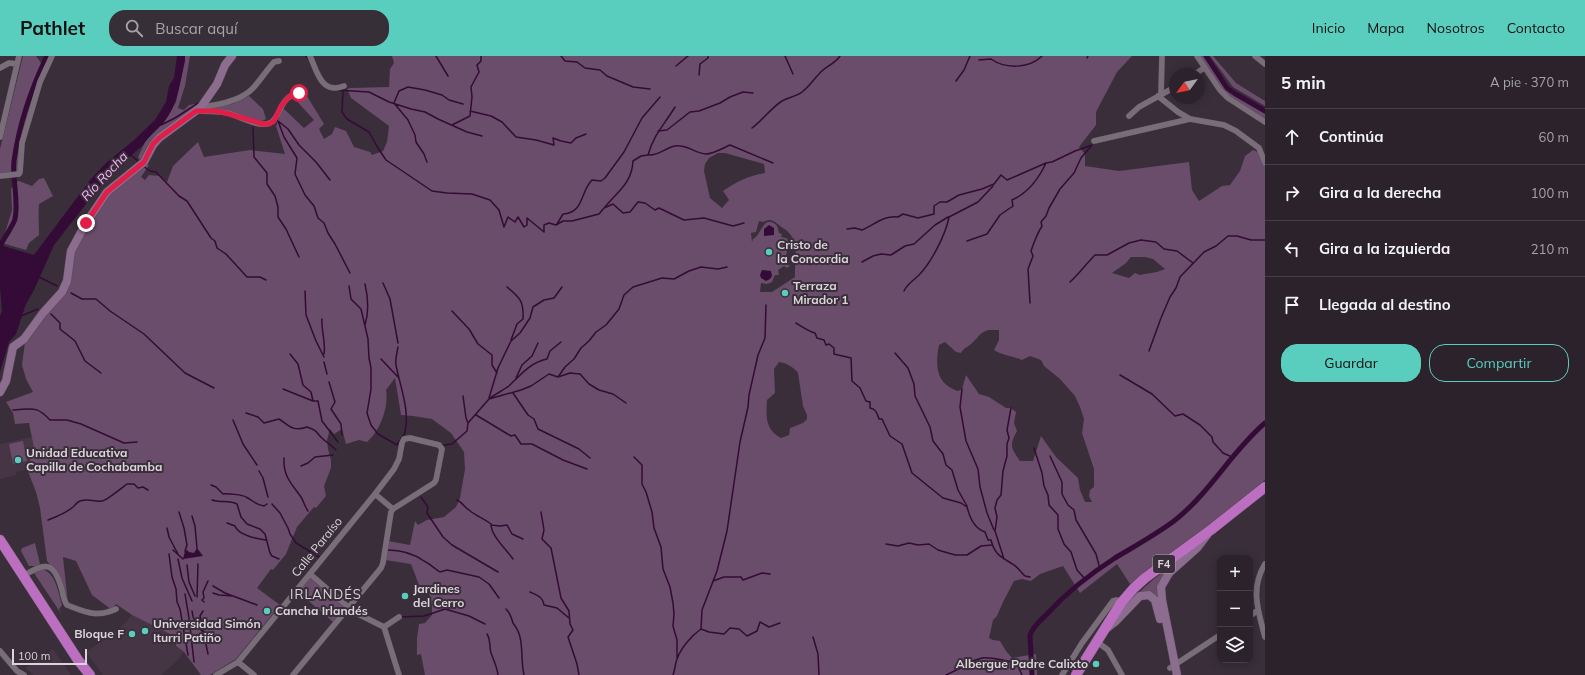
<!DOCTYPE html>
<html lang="es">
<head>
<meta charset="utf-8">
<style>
	body { margin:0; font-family:Mulish,sans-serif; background:#372f37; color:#f1f3f6 }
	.controls { position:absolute; right:12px; bottom:12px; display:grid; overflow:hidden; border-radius:8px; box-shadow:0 2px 10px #0003 }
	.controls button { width:36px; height:36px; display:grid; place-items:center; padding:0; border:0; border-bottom:1px solid #473f47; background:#2b222b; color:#f1f3f6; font:20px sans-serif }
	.compass { position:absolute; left:1169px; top:12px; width:36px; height:36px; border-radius:50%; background:#2b222b; box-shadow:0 2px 10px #0003; rotate:237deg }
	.scale { position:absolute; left:12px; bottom:10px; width:75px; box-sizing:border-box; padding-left:4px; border:2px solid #dbd4db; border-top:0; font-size:11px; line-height:14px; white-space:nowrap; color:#dbd4db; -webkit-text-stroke:3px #392e39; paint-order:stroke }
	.stop { position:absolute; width:12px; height:12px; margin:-9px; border:3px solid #e11d48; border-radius:50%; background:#fff }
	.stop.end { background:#e11d48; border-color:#fff; box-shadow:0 1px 4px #0008 }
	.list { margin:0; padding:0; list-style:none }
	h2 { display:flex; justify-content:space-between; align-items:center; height:52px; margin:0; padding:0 16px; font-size:17px }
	h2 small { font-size:13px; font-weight:400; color:#a6a4a9 }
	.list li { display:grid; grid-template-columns:26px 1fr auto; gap:12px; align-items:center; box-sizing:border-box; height:56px; padding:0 16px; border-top:1px solid #473f47 }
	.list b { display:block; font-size:15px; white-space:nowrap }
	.list em { font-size:13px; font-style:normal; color:#a6a4a9 }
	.actions { display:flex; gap:8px; padding:12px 16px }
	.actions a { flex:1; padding:9px 0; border:1px solid #5acebe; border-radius:16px; text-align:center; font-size:14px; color:#5acebe }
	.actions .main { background:#5acebe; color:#111 }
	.icon { flex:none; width:22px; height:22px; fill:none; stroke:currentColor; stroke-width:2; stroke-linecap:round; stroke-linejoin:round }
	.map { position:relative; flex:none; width:1265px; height:619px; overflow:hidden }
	header { display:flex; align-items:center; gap:24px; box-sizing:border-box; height:56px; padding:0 20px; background:#5acebe; color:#111 }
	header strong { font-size:19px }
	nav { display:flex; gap:22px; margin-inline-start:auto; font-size:14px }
	.search { width:280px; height:36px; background:#372f37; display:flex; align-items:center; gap:10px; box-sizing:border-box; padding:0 14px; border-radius:16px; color:#a6a4a9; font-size:15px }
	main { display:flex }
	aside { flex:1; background:#2b222b }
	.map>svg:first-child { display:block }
	.built { fill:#453545 }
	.green { fill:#694d6a; fill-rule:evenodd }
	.water { fill:#340b36 }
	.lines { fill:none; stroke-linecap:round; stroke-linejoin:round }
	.stream { stroke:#340b36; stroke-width:1.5 }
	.canal { stroke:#340b36; stroke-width:5 }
	.street-casing { stroke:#544b54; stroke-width:6 }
	.secondary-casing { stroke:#544b54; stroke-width:9 }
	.highway-casing { stroke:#544b54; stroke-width:11 }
	.street { stroke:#796d7a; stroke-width:5.5 }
	.secondary { stroke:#8d6d8f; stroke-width:8 }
	.highway { stroke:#bc6ec0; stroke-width:10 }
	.route { stroke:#e11d48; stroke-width:5 }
	.poi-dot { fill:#5acebe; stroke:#392e39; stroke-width:1.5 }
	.labels { text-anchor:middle; stroke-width:4; stroke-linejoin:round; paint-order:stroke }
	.shield { fill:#392e39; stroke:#aaa2aa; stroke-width:1 }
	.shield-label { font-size:11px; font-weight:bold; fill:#dbd4db }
	.poi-label { font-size:12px; font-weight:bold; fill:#dbd4db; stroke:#392e39; text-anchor:start }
	.street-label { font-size:12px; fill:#dbd4db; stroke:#392e39 }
	.water-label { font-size:13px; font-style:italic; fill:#f6b2f9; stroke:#392e39 }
	.neighbourhood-label { font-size:13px; letter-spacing:1px; fill:#dbd4db; stroke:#392e39 }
</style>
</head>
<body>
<header>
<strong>Pathlet</strong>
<div class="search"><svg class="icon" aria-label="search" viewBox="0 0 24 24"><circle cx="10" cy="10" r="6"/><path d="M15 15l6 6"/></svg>Buscar aquí</div>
<nav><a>Inicio</a><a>Mapa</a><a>Nosotros</a><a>Contacto</a></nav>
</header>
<main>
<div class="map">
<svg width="1265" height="619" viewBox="0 0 1265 619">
	<rect width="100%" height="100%" fill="#392e39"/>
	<path class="built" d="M32,381L35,397L33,412L16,416V419L0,423V388Z
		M132,559L174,580L175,590L184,596L176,606L161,619H103L86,596L118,574Z
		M53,593L71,619H34L25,612Z"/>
	<path class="green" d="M23,0H36L44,11L35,30L19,87L18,115L16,117L0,118V93Z
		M185,0H190L185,30L178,52L184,54L189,49L201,47L140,104L138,101L147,82L164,66L176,46Z
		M392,0H1132L1117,16L1096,56V69L1079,91L1085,98V110L1119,115L1189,106L1192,134L1199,145L1222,130L1230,129L1240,115L1245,100L1253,94L1265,99V424L1220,461L1130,528L1117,508L1080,537L1063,510L1040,518L1031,525L1022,523L1014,525L1003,546L997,560L993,564L989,582L993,584L1000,585L1006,595L1012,602L1036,598L1037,619H425L421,598L417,599V582L419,568L425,567L432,559C432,547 432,534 419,529L411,508L385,504L388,485L410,489L415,465L418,469L427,464L444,461L456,451L460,442L465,413L464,396L451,377L432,363L413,360L401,359L395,322L386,334C389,351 380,375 367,386L359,384L346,388L342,373L334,378L330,373L327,384L328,393L331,404V412L324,430L326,440L316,452L314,451L297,471L286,498L273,514L271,513L257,532L280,549L236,603L210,619H201L184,596L176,590L174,580L132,559L116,548L112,554L92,539L76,505L63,501L68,548L52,511L47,505L40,452L36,436L27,413L32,412L29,399L35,397L29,367L15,368L13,357L6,346L33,336L26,323L22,309L25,286L57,244L73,196L110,135L142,109H149L141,121L145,124L149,119L160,120L167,126L173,110L198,86L204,101L250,94L285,98L276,70L283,52L304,72L314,64L293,41L300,42L307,40L324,68L319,73L324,83L332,78L335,71L346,75L354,91L370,96L372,99L383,95L387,86L389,70L351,42L347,33L350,32L389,31L390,13L394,7ZM718,97H725L764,108L765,117C750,119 735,126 723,135L729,144L722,152L710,142L704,115L705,108L709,102ZM768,164C773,164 775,166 779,169C782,172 786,173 789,177C800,188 794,207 795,221L772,236H760L761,227L767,228L772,226L775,219H779L778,214L784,210L787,212L790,210L785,206L787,195L785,188L787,187L788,184L786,182L781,181L782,178L779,177C778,173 778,170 775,168C763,159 761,180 753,183L752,186L751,177L756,176L759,165L763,166ZM1131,201H1145L1153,203L1165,213C1157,217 1148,217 1140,219L1135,217L1129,222L1112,217L1126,207ZM988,274H999V284L994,294C1001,299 1013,300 1022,304L1030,300L1041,304L1044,310L1060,323L1075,340L1080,351L1084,363L1082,377L1094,413V431L1090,434L1089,440L1092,446H1085L1080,434L1078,422L1056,401L1041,380L1033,405H1020C1011,392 1009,389 1017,375L1014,367L1016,356L1011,352H1006L989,341L979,338L966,319L962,333L958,335C936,328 935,310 939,289L945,286L956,296L961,297C964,291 969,291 973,286C980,280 978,278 988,274ZM779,306C786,307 794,311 798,317L803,350L807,359V363L803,367L790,372L789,379L781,382C765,374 766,360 767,344L775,337L774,313Z
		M1199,0H1205L1229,35L1265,56V63L1225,37Z
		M1210,0H1213L1236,27L1265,45V50L1233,31Z
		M249,40L263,53L266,63L262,65H256L208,52L232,48Z
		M44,122L53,140L39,148C38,159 39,168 39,179L29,187L26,194L2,187L12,154L11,133L15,126L19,125L32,130L39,123Z
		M23,385L27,405L13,408L9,388Z
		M35,487L40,508L36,510H29L21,495L22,492Z
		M1191,495L1161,523L1172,604H1170L1158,548L1149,537L1117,561C1139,532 1163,516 1191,495Z
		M42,513C56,517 58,536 62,549L59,553L62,559L34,517Z
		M310,522L344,551L333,566L298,536Z"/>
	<path class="water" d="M177,0H185V5C180,26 178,49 164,66C157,74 149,80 143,89L108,120L54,189L34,234L26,248L16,278L9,286L0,316V260L2,255L0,231V189L34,199L91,123L107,106L133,85L155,64L166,46L169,30L174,22Z
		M769,169L774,172V179L764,180V173Z
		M762,214L771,215L772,220L770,223L766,225L761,222L760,219Z
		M197,492L203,500L183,503L185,495L187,494L189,496L194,497Z"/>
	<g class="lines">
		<path class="stream" d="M306,0L310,5
			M436,0L448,20
			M561,0L565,5L577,6L585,12L600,14L607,20L633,31L650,33
			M785,0L793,18
			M1087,2L1088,0
			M979,4L991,3C1005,13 1029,13 1042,0
			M676,10L688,0
			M699,19L700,8L708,2V0
			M956,25L964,14L970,0
			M336,34L369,36L389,46L411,53L425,56L438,63L467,76L482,80
			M343,35L342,56L347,63L369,76L378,92L386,104L432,135L447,137L472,138L490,144L499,154L504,171L508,161L515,166L518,161L524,171L527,169V162L544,176V169L549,167L556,169L563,165H572L599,158L604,152L613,148L623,157L630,156L638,146L645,147L655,154L659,152L684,164L704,162L733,170L744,167
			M470,55L491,60L502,66L516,81L536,84L554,89L553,82L561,85L571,87L576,82L586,78
			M278,65L284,81L297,102L295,118L305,139L314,150L318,162L324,167L328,177L335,188L350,217
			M278,65L288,73L299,89L316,106L330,124
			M161,69L175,62L200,46
			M452,69L470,60L472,41L471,31L479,16L477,9L481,5V0
			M253,71L254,101L267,117V128L275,140L278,151V161L286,173L299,201
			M752,72C763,64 771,52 782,45C788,41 796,41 802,36C809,31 813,24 819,18C824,11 835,8 840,0
			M658,75L667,74L690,56L699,55L720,47L730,41L743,36L753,37
			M131,99L139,106
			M648,99C659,100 665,92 675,90C686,88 695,97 706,98C713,98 723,92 730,89L773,107
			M427,106L424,98L416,86L415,79L408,64L394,47L399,35L408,31L425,34L442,39L449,44L463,48
			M143,110L150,115L156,116L179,140L187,145L211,182L215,185L217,192L226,198L247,221H260L266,224
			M605,151C618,135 632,127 633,105L641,100L648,99C654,78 664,69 675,51
			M557,168L563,158C584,157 580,136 592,124L601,125L605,122L624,96L642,62L660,41
			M847,173L855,172L862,174C874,169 884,159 898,161L903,158L918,162L934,158V150L940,146H947L959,139L982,133L994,128L1001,119L1007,124L1046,107L1052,106L1075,95L1092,89
			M967,185L987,178L1000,159L1013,150L1012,144C1028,137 1039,122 1046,107
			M862,206L873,200L881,198L891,199L905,190L914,188L935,169L948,161
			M39,221L57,230
			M1070,226C1079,218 1086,208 1095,199H1107L1129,187L1141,184L1156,186L1164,193L1177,195L1193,207
			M383,227L390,243L398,287
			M365,228C368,241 369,256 365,269
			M349,230L351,243L361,253L368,283L369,302L371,312V333L367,357L371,369L378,378L397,389C399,385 404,380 405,376C410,353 400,331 396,309C395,303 397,297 398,291
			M507,231C520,242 524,245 523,263L517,268L511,284
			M305,235L306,259L316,285L324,301
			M904,235C907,228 913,225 919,219C931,207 946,178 949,161L978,146L993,130
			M71,237L82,243H96L110,255L144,278L185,317L214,332
			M1030,247L1028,213L1033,200L1031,195C1034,186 1037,178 1042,170L1041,166L1046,160L1049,152L1060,133L1074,117L1081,102L1092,89
			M452,255L469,273L478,288L492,299V309L497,317
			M51,258L60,267V273L75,285L85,305L101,317
			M21,260L38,253
			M322,263C321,274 326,286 324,298
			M796,267C801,270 810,276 815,277L817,282L824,284L826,289L829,288L834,292V298L851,302L852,325L860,332L866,345L870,346V352C876,353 877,357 879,363H882L890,380L902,388L912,417L943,442L961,447L967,451C970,462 974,472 985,476L988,484H991C995,500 1002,501 1014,509C1018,511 1021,517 1025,520L1030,521
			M1149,295L1161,262L1170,241L1176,232L1180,221L1204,196L1216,190L1228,180H1237L1251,184H1265
			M895,297L908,312L914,328L915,340L930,371L933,385L943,398L946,409L952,414L958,434L967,450
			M290,298L298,308L303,329L311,336L313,345H318L322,365L338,386
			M381,303L398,321
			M324,306L327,318
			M1120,319L1152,338L1175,360L1183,358L1200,369L1212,381L1213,386L1223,397L1232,401
			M558,321L565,311L574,303L581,292L589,285L596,276L606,269L619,253L624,239L633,231L662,222L674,223L689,215L701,211L718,213L727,211
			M516,322L522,309L532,300L538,287
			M329,326L335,346L331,353L341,368L342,379
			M283,333L313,345
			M962,333L960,351L966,385L978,413L980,431L987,457L994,474
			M513,337L528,359L534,363L538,373L579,393L590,402
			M463,340L466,362L468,367
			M489,342L498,312L511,285L520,277L530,262L533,251L544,244L554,242L562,231
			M490,342C496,338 503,334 509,330C520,319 531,306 547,303L550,295L561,286
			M13,354C32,353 36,349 50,364H67L81,368L124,387L137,386
			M246,357L258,361L264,367L279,363C290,370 293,376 307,371C319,375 315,376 323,383C327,387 332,389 336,394
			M476,359C488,366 499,373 511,380L515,379L521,388H532L563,404L587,413
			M233,364L243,388L257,409
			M444,389L452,388L467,375L468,367L489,343L521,334L531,330L549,318L558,321L570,317L580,318L589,328L599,334L613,338L626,347
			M1034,392L1042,417L1044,430L1048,439L1049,449L1058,459V473L1064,488L1071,496L1077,514L1085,523
			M1050,400L1062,426V438L1068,449L1074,454L1076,464L1096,498L1100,513
			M634,401L642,409V428L646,436L652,456L654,472L661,491L663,513L670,531L673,547L674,558L673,570L677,584V602
			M284,402C283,420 291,427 301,441C304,446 305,451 308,455
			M301,410L308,407L315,401L333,399
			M259,415L263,422L268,441
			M211,429L216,431L223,438C227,437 243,439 246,441C254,445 254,448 264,450L267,448
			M421,441L428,451L427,457L443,481L452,489L498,516
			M212,444C221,447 229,444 237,448L241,461L247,468L260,473L265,478L270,497L272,500L279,503
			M457,444C463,447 464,451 469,454C476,460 483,462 491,468C491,480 506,493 513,503
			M272,448L280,457L288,472L290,478L296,487L319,501
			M179,456L184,472L187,489L185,495
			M541,456L544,474L542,483L551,492L561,542L569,555L570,568L573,574L568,581L577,608L579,619
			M192,460L195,470L197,492
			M48,464C56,461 66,457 73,451C75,449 77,446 80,445C88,442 94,446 102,445C106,445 123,431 127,428H134L138,432L143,431L148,434
			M227,467L235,470C238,479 257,483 266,484
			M491,469L500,470L507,469L512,478L523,483
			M167,472L169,481L178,498
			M886,488L898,490L909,487L918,489L929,488L938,494L955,499H967L981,490L992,489
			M173,494L183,503
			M388,494C401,494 414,498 424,505C430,508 434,512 440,516L447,514L479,521L489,528L499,542
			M169,498L172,521L176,533L177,546L180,553L188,599
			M178,503L182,522L192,545
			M1004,503L995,475L997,461L995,452L997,444L1001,439L1003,415L1007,400V388L1009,382L1007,374L1011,352
			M187,509L189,526L195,540
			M713,525L724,521H741L743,524L762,517L770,518
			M213,530L225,537L257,549
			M530,536C537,539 543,541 544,549L557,552L569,562
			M213,537L219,539L233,540
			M185,538L189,562L194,606
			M197,541L198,508
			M204,546L202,544L204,542L203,536L208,525
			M506,553C511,558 511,561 513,567C516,571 519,576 520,581C523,594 521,606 524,619
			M192,555C193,564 196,570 203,576
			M203,555L200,560L208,598
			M400,561L424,560L445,553L469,560L485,568
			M701,573L709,576L724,578L730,572L739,573L747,580L757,575L760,566L769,571L780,567
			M487,578C491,584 489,590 491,597C494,605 497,611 498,619
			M813,581L818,598L819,619
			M673,619C675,614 675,608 677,603C681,592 691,580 701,573L702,554L717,515L727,475L740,386L748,351L749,339L758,299L765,282L766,249
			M946,619L967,609L970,605C975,605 978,603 982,602C991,601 1009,605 1017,608L1022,619"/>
		<path class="canal" d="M1206,0L1227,32L1234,37L1265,55
			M0,190C3,184 14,168 15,163C19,144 12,124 14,105C19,69 31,33 47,0
			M1032,619L1030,579C1033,570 1041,564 1047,558C1067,536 1090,518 1115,502C1135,490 1155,479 1174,465C1210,437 1231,396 1265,367"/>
		<g class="street-casing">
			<path id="street" d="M310,0C317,15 321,39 344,30
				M1197,0L1220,34L1228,42L1265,66
				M1255,0L1265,8
				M0,12L9,7L17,8
				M1195,18L1204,12
				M1161,39L1162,0
				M1158,40L1178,56L1190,63L1224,69L1236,75L1259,92L1265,107
				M201,51C219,49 242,45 254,31C261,23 267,14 274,6L279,5
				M196,55C207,55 217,55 228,57C239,60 259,72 270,67C281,62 279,40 299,37
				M1129,60L1139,51L1175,31
				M0,81L19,0
				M1094,85L1190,63
				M0,120L19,118L20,116L22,87L40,26L52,0
				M375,438L393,453
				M1265,508C1250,532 1258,555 1265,581
				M310,518L354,556L384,571L399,619
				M23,520C46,506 54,505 62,534C63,539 64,545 67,549C85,556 97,562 116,553
				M1250,560L1258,554
				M384,571L399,561
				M1096,585L1108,594L1122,619
				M0,595L17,615L24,619
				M238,606L254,619
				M1170,612L1220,579
				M216,619L238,606L375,438L394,413L399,403L402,387L404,383L410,382L439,389L442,393L436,424L434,427L393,453L391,456L383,507L381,512L293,619
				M1062,619L1082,587L1110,549L1113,545L1117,544L1121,547"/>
		</g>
		<g class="secondary-casing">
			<path id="secondary" d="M0,336L6,325L13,291L24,283L43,257L62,236L67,225L71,195L86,167L107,136L144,106L153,89L159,82L201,51L217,28L225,9L232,0
				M1107,572L1116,565L1140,540L1149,539L1155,544L1160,563
				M1177,619L1162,544L1161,531L1169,517L1197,492L1207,479"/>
		</g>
		<g class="highway-casing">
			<path id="highway" d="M0,484L78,604L90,619
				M1076,619L1121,547L1134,532L1145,522L1212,473L1265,431"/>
		</g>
		<use href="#street" class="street"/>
		<use href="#secondary" class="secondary"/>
		<use href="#highway" class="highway"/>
	</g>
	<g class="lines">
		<path class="route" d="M86,167L107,136L144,106L153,88L159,82L196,55H216L229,58L263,68H269L274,65L281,50L287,43L292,38L299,37"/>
	</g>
	<g class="poi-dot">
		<circle cx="769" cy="196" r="4"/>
		<circle cx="785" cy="237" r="4"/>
		<circle cx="18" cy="404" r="4"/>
		<circle cx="405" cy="540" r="4"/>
		<circle cx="267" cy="555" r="4"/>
		<circle cx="145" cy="575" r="4"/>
		<circle cx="132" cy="578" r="4"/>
		<circle cx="1096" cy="608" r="4"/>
	</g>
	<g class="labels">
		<rect class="shield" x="1153" y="499" width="22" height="18" rx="3"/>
		<g class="shield-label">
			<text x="1164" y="512">F4</text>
		</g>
		<g class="poi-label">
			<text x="777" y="193">Cristo de<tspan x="777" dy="14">la Concordia</tspan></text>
			<text x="793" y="234">Terraza<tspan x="793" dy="14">Mirador 1</tspan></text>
			<text x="26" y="401">Unidad Educativa<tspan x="26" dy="14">Capilla de Cochabamba</tspan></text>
			<text x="413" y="537">Jardines<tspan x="413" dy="14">del Cerro</tspan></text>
			<text x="275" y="559">Cancha Irlandés</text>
			<text x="153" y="572">Universidad Simón<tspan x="153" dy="14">Iturri Patiño</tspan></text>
			<text x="124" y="582" text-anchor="end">Bloque F</text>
			<text x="1088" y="612" text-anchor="end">Albergue Padre Calixto</text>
		</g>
		<g class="street-label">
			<text transform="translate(317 491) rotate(-51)" y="4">Calle Paraíso</text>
		</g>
		<g class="water-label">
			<text transform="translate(104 120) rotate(-47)" y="5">Río Rocha</text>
		</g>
		<g class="neighbourhood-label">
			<text x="326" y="543">IRLANDÉS</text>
		</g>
	</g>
</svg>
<div class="controls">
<button>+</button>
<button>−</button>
<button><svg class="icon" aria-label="layers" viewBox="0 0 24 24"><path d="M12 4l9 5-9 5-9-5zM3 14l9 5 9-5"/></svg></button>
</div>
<svg class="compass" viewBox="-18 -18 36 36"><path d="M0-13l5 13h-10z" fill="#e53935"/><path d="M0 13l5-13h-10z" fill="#a6a4a9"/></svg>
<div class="scale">100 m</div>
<div class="stop" style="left:299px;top:37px"></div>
<div class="stop end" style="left:86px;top:167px"></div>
</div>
<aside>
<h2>5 min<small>A pie · 370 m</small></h2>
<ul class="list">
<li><svg class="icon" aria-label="ahead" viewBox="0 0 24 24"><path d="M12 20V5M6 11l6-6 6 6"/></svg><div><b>Continúa</b></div><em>60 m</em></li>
<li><svg class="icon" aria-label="right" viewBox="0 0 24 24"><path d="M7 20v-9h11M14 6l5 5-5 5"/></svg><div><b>Gira a la derecha</b></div><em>100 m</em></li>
<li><svg class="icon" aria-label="left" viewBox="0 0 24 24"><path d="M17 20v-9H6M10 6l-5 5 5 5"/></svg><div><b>Gira a la izquierda</b></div><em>210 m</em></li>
<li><svg class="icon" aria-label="arrive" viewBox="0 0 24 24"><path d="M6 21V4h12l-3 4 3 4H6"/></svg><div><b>Llegada al destino</b></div></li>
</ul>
<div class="actions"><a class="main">Guardar</a><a>Compartir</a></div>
</aside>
</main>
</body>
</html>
